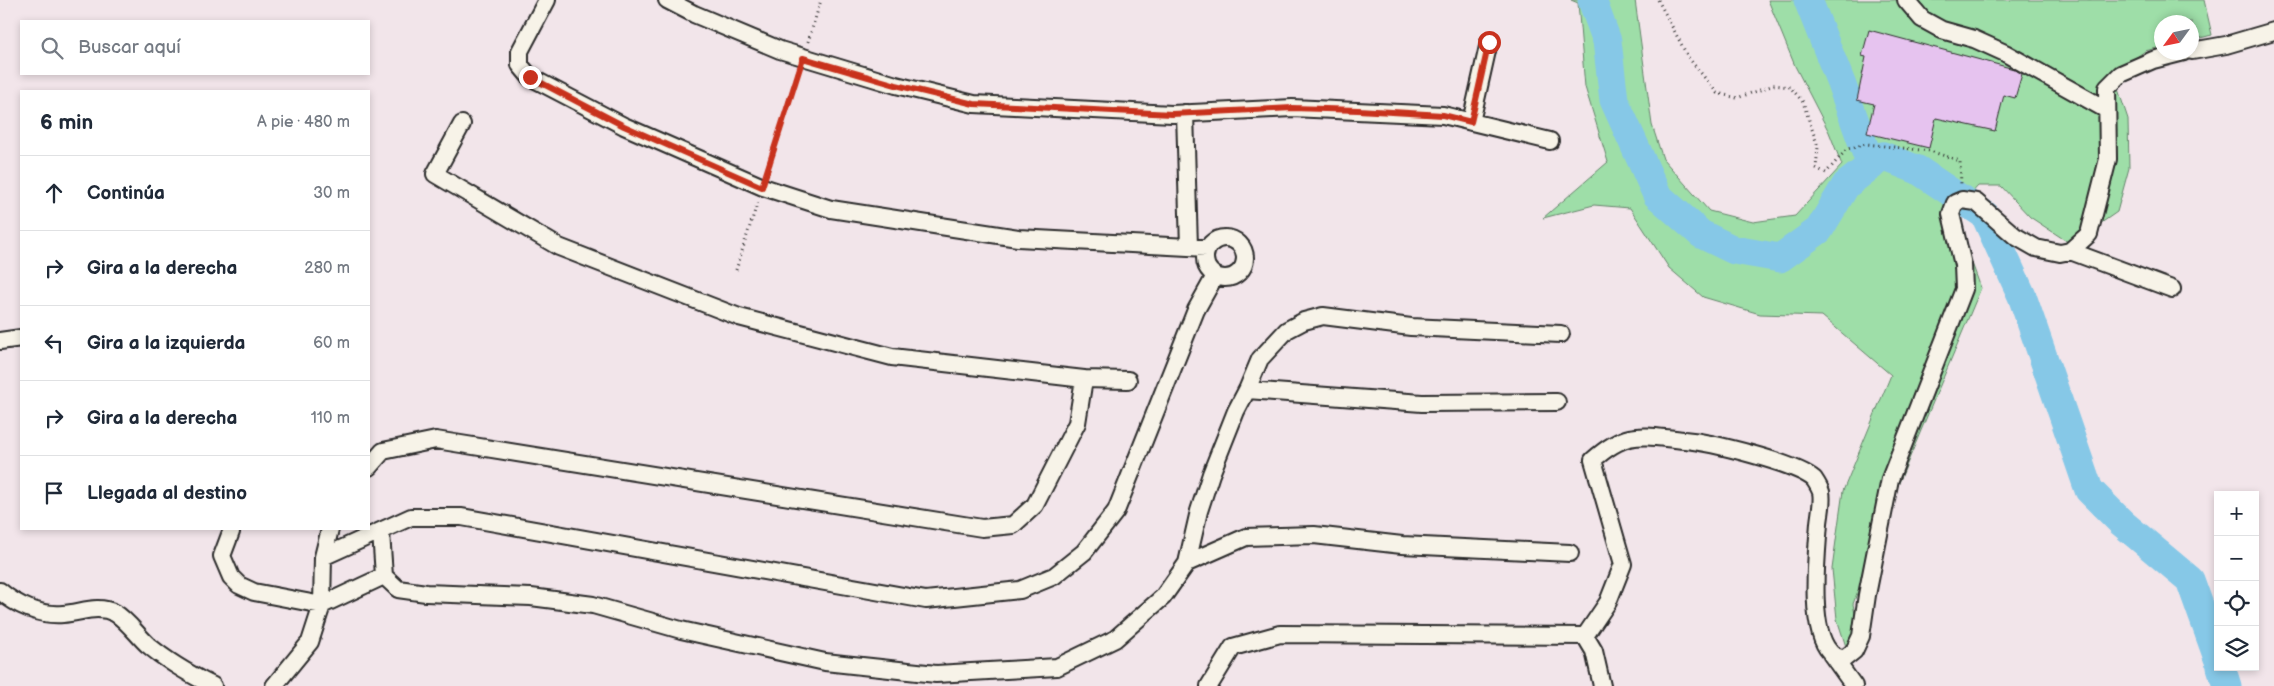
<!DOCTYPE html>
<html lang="es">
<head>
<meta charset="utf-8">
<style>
	body { margin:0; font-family:"Balsamiq Sans",sans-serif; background:#f2f2f3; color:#1f2937 }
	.controls { position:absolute; right:15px; bottom:15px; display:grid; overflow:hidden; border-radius:0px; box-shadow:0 2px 8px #0003 }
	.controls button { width:45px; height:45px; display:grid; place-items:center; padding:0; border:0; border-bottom:1px solid #e0e1e3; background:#fff; color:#1f2937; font:25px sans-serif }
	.compass { position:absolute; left:2154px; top:15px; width:45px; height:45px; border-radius:50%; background:#fff; box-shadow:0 2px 8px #0003; rotate:237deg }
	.stop { position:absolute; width:15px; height:15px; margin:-11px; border:4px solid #c8321e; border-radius:50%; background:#fff }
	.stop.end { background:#c8321e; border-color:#fff; box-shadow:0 1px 5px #0008 }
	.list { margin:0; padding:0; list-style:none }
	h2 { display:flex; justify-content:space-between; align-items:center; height:65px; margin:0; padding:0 20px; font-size:21px }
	h2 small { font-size:16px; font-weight:400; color:#747a83 }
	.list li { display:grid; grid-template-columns:32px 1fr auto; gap:15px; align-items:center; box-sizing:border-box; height:75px; padding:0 20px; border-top:1px solid #e0e1e3 }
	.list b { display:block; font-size:19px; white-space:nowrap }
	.list em { font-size:16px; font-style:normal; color:#747a83 }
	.icon { flex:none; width:28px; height:28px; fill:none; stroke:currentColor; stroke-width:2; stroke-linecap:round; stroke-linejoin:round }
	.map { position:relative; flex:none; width:2274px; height:686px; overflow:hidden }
	.search { position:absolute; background:#fff; box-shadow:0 2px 8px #0003; left:20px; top:20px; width:350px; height:55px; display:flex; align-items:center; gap:12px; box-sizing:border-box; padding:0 18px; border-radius:0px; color:#747a83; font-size:19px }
	.panel { position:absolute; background:#fff; box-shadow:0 2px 8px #0003; left:20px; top:90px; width:350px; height:440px; border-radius:0px }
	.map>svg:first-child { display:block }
	.green { fill:#9edea8; stroke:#64846a }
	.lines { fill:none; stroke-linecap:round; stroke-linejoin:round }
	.river { stroke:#86c8e7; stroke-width:29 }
	.building { fill:#e6c3ef; stroke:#2b2b2b }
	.minor-casing { stroke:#2b2b2b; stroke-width:20 }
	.path { stroke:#2b2b2b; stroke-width:3; stroke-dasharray:1 4; stroke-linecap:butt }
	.minor { stroke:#f7f3e8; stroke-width:16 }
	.route { stroke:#c8321e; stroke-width:6 }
</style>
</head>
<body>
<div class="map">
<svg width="2274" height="686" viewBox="0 0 2274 686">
	<rect width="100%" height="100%" fill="#f2e5ea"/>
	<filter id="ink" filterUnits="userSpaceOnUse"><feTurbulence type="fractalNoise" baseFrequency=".02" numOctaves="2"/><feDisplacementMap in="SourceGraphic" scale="10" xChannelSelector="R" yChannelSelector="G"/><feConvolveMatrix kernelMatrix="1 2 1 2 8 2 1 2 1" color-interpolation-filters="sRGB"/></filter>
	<g filter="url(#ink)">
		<path class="green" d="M1571,0H1635L1652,125L1663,159L1709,211L1753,222L1795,216L1842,165L1829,132L1795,66L1768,0H2204L2212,35L2192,40V22H2162L2161,47L2145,51L2113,74L2128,119L2129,168L2117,212L2071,244L2030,217L2001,186H1978L1954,213L1981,288L1896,490L1853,604L1860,640L1850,659L1837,619L1832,569L1843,491L1891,375L1822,316L1760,314L1703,297L1669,268L1630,208L1594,205L1543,218L1608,162L1585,87L1578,3Z"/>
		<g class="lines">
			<path class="river" d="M1592,0L1607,41L1614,100L1657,195L1701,234L1734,250L1780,258L1819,230L1846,185L1883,156L1918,170L1985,215L2022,296L2089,490L2122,523L2190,580L2218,658
				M1808,0L1841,83L1871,166
				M2221,667L2227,686"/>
		</g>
		<path class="building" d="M1869,30L2014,69L2022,74L2015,98L2004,95L1995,131L1936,118L1929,148L1867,133L1874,104L1857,100L1866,57L1862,56Z"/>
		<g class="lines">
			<g class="minor-casing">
				<path id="minor" d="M547,0L520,51V65L530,77L624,126L763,187L831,209L1018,238L1207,248
					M667,0L694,14L780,50L896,85L974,104L1172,114L1292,108L1443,115L1550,141
					M1906,0L1922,19L1942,30L1974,39L2005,53L2107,110
					M2192,51L2226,45L2274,31
					M1185,113L1189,247
					M1471,122L1489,42
					M462,124L435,174L559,247L739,317L892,357L1084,379L1128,380
					M1205 258a20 20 0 1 1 40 0a20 20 0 1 1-40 0Z
					M2070,251L2172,289
					M0,341L21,338
					M1247,390L1422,403L1557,402
					M369,467L383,451L436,440L982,528L1013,525L1035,505L1077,423L1084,379
					M231,532L222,556L231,577L239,585L254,592L322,605L384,576
					M381,532L384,576L398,589L426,593L531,597L593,605L681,630L825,662L936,674L1057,667L1115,639L1163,597L1187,563L1199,511L1211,474L1236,411L1247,390L1260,359L1287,330L1304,321L1323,316L1411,327L1561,334
					M323,557L411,517H462L926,600L1020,590L1054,576L1084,552L1116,511L1196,310L1215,276
					M1187,563L1246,537L1314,535L1402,545L1570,553
					M0,591C16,605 40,616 63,614C81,613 97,604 115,613C127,620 138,636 148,645C168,662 189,674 213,686
					M1585,636L1594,651L1602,686
					M1831,654L1854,686
					M274,686L310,642L322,605L323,557L330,529
					M1209,686L1233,647L1280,634L1585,636L1608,602L1623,564L1593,460C1628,429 1641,436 1684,440C1710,442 1796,463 1814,479C1816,482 1820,489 1821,492C1823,501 1820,513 1819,523C1817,554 1808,628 1830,652C1833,656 1839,657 1844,659L1854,651L1861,636L1867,595L1890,479L1964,289L1963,265L1951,214L1955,203L1962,200L1976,202L2015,236L2036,248L2060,253L2070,251L2089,234L2108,159L2107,88L2121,74L2153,60L2184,52"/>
			</g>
			<path class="path" d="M1658,0L1688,57L1717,93L1737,98L1774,85L1790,87L1803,102L1818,147L1816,168L1826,173L1847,149L1866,144L1930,151L1960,161L1961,185
				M808,42L821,0
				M767,174L798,72
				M736,270L758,201"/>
			<use href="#minor" class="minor"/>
		</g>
	</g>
	<g class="lines" filter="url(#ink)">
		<path class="route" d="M530,77L624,126L762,187L803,58L896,85L974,104L1172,114L1292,108L1358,110L1443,115L1471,122L1489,42"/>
	</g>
</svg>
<div class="controls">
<button>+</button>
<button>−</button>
<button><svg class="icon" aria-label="locate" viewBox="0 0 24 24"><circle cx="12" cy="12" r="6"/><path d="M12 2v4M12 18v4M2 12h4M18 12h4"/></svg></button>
<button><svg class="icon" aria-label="layers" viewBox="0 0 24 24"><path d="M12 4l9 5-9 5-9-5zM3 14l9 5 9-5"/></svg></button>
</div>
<svg class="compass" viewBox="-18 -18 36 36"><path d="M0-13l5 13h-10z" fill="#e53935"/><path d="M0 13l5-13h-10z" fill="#747a83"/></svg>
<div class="stop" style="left:1489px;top:42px"></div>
<div class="stop end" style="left:530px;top:77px"></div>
<div class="search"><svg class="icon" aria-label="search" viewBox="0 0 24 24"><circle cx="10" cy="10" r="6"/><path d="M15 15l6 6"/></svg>Buscar aquí</div>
<section class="panel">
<h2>6 min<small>A pie · 480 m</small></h2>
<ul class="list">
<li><svg class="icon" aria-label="ahead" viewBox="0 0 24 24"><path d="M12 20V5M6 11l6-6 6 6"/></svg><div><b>Continúa</b></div><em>30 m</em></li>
<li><svg class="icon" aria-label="right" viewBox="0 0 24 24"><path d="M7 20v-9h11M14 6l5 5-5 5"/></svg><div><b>Gira a la derecha</b></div><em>280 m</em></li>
<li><svg class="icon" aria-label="left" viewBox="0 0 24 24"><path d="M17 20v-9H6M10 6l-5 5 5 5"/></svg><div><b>Gira a la izquierda</b></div><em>60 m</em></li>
<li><svg class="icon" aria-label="right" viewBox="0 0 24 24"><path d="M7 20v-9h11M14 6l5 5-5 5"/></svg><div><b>Gira a la derecha</b></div><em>110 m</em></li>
<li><svg class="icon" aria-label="arrive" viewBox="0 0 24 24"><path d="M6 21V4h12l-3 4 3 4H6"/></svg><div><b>Llegada al destino</b></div></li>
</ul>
</section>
</div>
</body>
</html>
